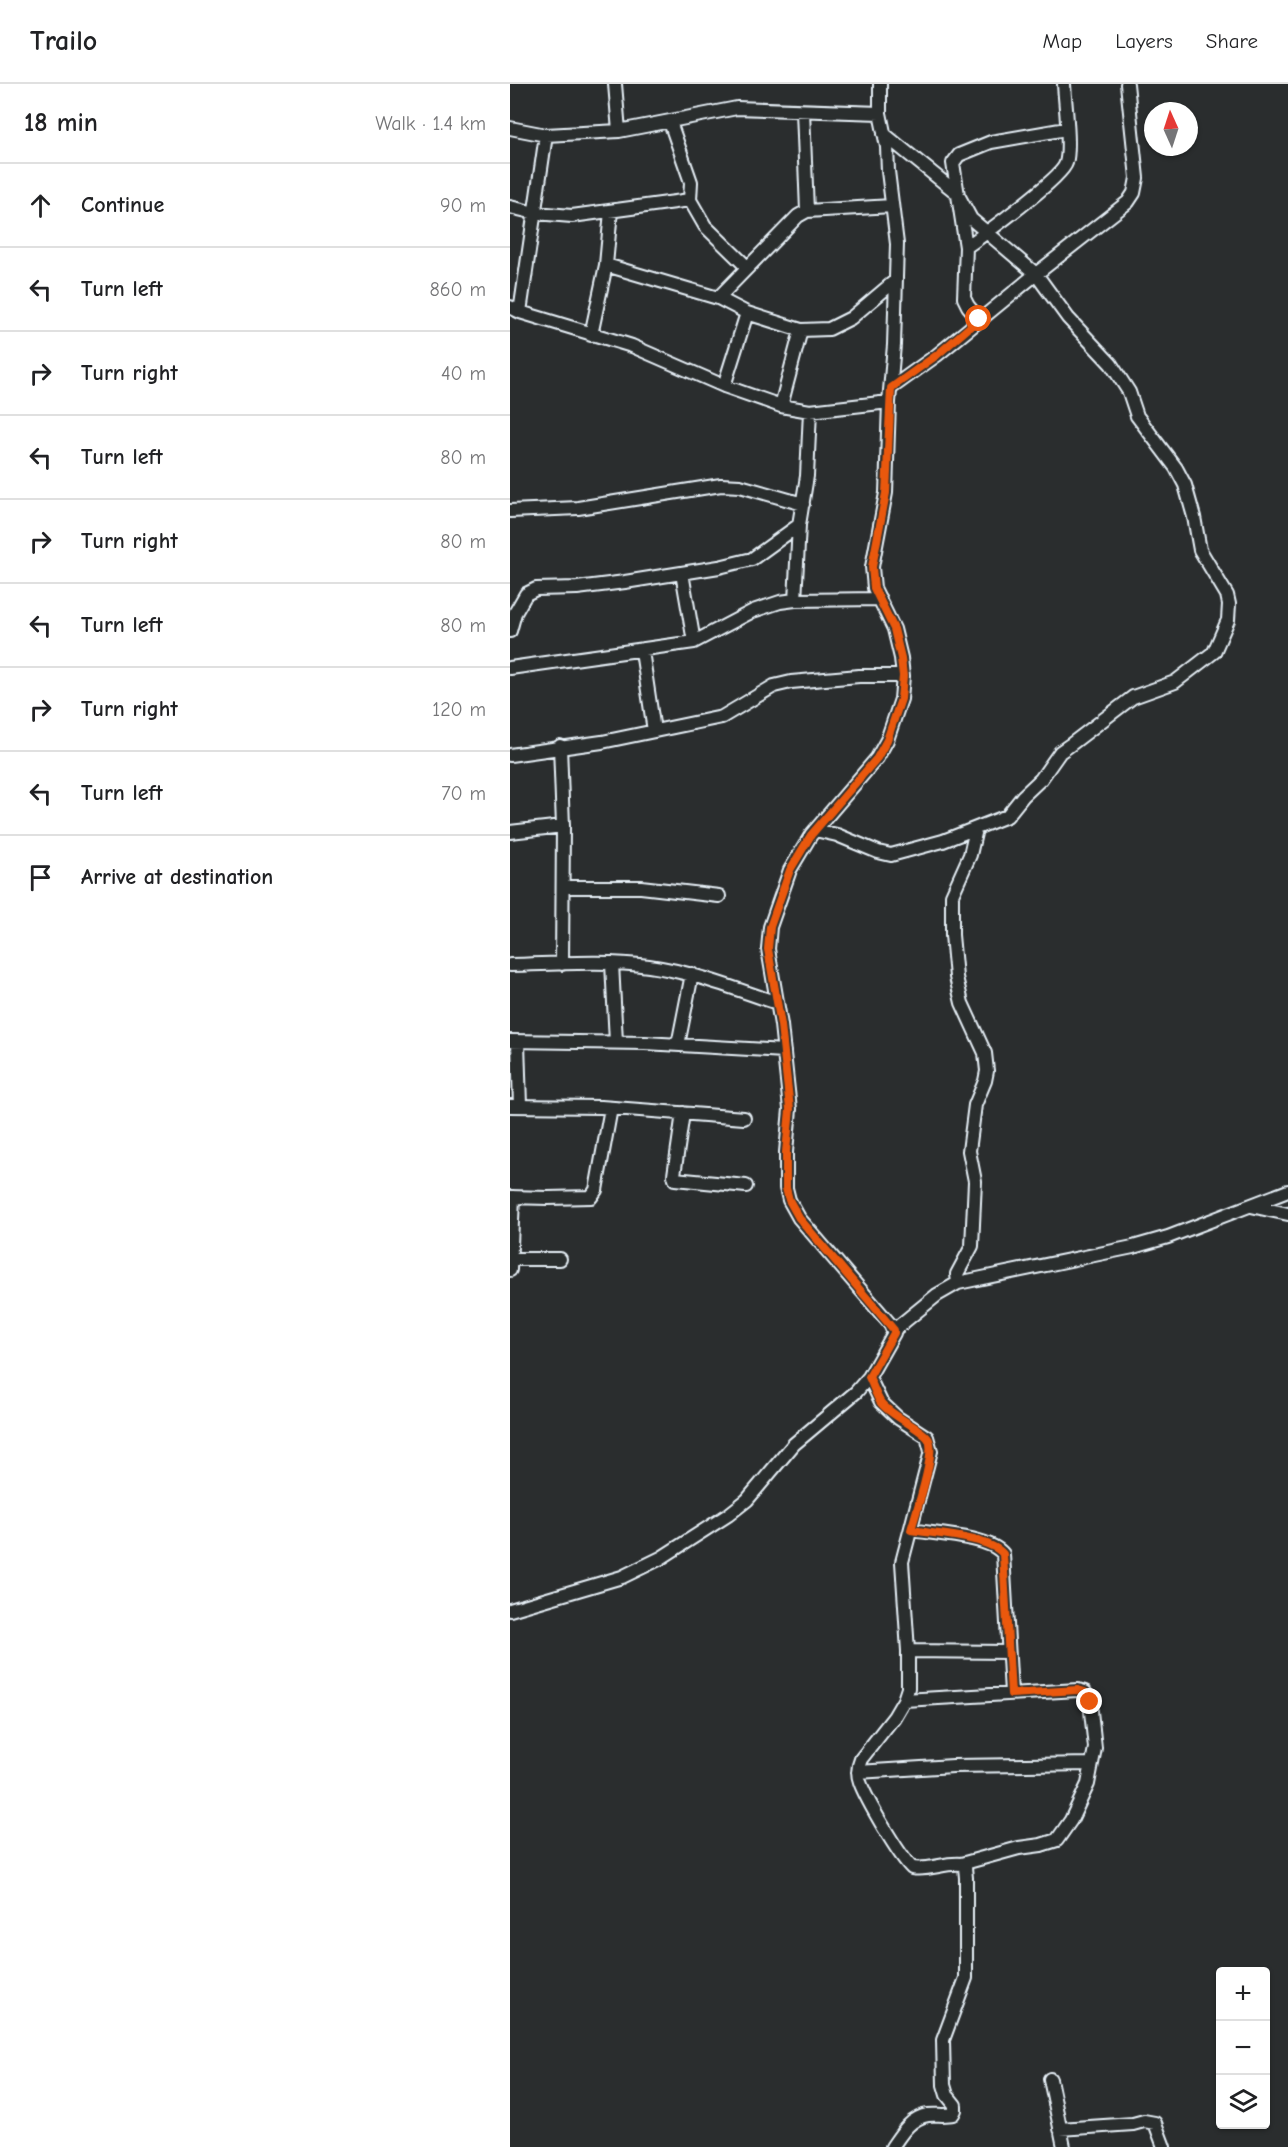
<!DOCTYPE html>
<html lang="en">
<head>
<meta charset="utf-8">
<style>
	body { margin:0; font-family:"Comic Neue",sans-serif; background:#f2f2f2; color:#202124 }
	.controls { position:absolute; right:18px; bottom:18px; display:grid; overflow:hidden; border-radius:6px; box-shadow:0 2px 4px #0004 }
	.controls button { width:54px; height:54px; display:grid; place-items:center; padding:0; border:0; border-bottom:2px solid #e0e0e0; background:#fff; color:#202124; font:30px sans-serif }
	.compass { position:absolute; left:634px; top:18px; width:54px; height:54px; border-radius:50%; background:#fff; box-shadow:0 2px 4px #0004; rotate:357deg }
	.stop { position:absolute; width:18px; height:18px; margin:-14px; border:4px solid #ea580c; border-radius:50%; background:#fff }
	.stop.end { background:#ea580c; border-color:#fff; box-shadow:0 2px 6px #0008 }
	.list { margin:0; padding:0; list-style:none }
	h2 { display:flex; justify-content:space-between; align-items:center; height:78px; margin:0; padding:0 24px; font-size:26px }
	h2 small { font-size:20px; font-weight:400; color:#757577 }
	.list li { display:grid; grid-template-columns:39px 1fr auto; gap:18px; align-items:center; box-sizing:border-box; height:84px; padding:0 24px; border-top:2px solid #e0e0e0 }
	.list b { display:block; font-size:22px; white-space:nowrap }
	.list em { font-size:20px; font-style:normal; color:#757577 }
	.icon { flex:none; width:33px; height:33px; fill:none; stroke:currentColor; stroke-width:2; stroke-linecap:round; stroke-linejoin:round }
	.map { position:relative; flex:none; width:778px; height:2063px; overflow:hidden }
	header { display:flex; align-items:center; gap:36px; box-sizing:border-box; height:84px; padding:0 30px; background:#fff; border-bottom:2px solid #e0e0e0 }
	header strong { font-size:28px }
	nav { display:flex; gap:33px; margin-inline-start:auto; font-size:21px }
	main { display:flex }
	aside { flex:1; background:#fff }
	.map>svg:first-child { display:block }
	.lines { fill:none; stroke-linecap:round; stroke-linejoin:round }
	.minor-casing { stroke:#e8f1f8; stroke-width:16 }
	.minor { stroke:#2a2d2e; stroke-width:12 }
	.route { stroke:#ea580c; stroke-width:8 }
</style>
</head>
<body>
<header>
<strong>Trailo</strong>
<nav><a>Map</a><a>Layers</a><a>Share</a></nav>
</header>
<main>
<aside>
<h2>18 min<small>Walk · 1.4 km</small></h2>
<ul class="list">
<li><svg class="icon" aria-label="ahead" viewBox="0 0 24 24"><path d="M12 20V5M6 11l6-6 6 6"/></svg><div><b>Continue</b></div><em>90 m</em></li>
<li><svg class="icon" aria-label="left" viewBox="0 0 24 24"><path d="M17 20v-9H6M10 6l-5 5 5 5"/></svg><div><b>Turn left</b></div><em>860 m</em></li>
<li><svg class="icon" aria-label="right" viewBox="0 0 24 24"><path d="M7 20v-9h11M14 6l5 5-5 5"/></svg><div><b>Turn right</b></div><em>40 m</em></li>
<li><svg class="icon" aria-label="left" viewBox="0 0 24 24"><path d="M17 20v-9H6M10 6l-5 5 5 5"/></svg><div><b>Turn left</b></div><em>80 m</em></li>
<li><svg class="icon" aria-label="right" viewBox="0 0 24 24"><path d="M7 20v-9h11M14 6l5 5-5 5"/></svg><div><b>Turn right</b></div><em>80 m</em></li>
<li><svg class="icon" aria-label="left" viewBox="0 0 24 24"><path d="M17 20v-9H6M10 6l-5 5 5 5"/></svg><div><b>Turn left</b></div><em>80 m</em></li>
<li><svg class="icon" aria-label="right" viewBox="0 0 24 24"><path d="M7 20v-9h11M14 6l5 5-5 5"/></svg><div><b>Turn right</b></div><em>120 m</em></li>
<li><svg class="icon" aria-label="left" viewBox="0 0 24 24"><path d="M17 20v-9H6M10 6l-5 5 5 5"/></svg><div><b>Turn left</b></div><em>70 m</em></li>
<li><svg class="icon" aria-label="arrive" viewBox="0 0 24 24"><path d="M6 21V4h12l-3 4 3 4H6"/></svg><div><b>Arrive at destination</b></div></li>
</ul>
</aside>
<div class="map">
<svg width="778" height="2063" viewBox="0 0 778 2063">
	<rect width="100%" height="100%" fill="#2a2d2e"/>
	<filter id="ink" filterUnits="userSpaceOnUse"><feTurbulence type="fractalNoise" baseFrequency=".0167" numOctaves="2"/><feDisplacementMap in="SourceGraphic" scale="12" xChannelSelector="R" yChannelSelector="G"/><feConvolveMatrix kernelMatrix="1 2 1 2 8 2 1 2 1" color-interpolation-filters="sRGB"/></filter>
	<g filter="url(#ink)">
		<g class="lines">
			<g class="minor-casing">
				<path id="minor" d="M105,0L109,47
					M293,27L297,127
					M0,44L36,51L109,47L227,24L370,29
					M180,116L195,142L237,183
					M0,123L25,129L62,132L180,116L181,98L160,38
					M456,163C472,152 552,94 556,79C561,63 555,19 554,0
					M96,181L208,214L237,229L291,246L319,245L341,234L386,196
					M208,214L288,132L297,127L382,122
					M0,223L10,228L122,262L214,302L271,322L300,327L379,318
					M10,228L36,51
					M469,235L458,222L454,214L456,163L443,79L449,71L481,58L556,45
					M81,251L96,181L101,127
					M214,302L237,229
					M381,304L427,271L526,190L618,118L624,109L627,94L617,0
					M271,322L291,246
					M0,427L68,424L211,401L230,402L293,420
					M172,489L184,558
					M285,516L289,441L297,392L300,327
					M0,547L5,529L16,510L26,505L67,504L115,498L209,483L242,475L289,441
					M132,567L144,647
					M0,584L184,558L243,527L270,518L285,516L370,515
					M50,662L53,742L52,880
					M0,671L92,658L212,633L264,602L281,598L349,592H393
					M305,746L327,751L368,768L381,771L433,757L497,732L513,712L531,695L550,668L560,661L623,613L665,598L704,568L718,536L719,520L717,511L690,466L684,433L675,401L666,384L627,332L619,308L601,280L558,234L526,190L461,135L447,109L374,50
					M0,748L53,742
					M54,803H131L209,812
					M102,879L106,958
					M0,881C46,880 93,876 139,882C183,888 225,905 267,919
					M0,957L135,959L274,967
					M8,958L10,1022
					M168,961L182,890
					M0,1022L91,1023L234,1034
					M173,1029L164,1091L165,1095L236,1102
					M0,1113L38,1114L81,1113L86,1106L101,1024
					M741,1122L778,1130
					M1,1175H50
					M0,1186L3,1113
					M448,1199L447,1190L462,1162L465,1097L459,1067L465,1021L475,997L477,987L475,969L452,919L446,893L442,851V811L460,771L466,745
					M384,1246L427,1211L448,1199L623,1163L658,1153L778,1107
					M359,1293L371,1318L388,1334L417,1353L421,1367L392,1478L398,1567V1604L394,1616L384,1633L351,1675C348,1682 347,1690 350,1698C356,1715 389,1772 402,1784C419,1787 435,1778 451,1780L455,1783L456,1794V1894L433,1956L434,2001L437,2011L445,2021V2026L443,2030C435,2032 426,2030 418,2031C400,2034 391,2050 382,2063
					M401,1446C423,1450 480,1452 493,1470L501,1609
					M0,1526L112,1493L151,1474L218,1431L237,1416L284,1360L346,1308L359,1293L384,1249L380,1240L289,1134L279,1116L276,1104V1068L280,1025L271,941L258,865L260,843L280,786L301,751L367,674L377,656L391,615L393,592L391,574L384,545L364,504L362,483L376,409L379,318L384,261L387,160L378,87L377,63L370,29V0
					M398,1567L498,1568
					M394,1616L568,1606L575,1608L580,1618L585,1664L578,1700L561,1736L547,1756L531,1761L509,1764L451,1780
					M348,1688L443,1682L582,1680
					M540,1995L554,2063
					M550,2045L623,2040L634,2037L645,2039L654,2063"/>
			</g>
			<use href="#minor" class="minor"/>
		</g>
	</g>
	<g class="lines" filter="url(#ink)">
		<path class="route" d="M469,235L427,271L381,304L376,409L362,483L364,504L384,545L391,574L393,592L391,615L377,656L367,674L301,751L280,786L260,843L258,865L271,941L280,1025L276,1068V1104L279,1116L289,1134L384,1246V1249L359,1293C363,1301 366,1312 371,1319C381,1332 413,1345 419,1356C426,1370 406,1428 401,1446C423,1450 480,1453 493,1470L501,1610L568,1606L575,1608L580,1618"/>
	</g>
</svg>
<div class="controls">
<button>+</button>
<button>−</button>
<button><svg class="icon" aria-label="layers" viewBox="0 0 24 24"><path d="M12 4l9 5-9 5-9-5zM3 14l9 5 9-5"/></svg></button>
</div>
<svg class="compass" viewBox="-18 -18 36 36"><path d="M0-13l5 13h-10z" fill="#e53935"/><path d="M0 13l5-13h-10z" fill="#757577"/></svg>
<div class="stop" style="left:469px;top:235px"></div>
<div class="stop end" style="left:580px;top:1618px"></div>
</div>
</main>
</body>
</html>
